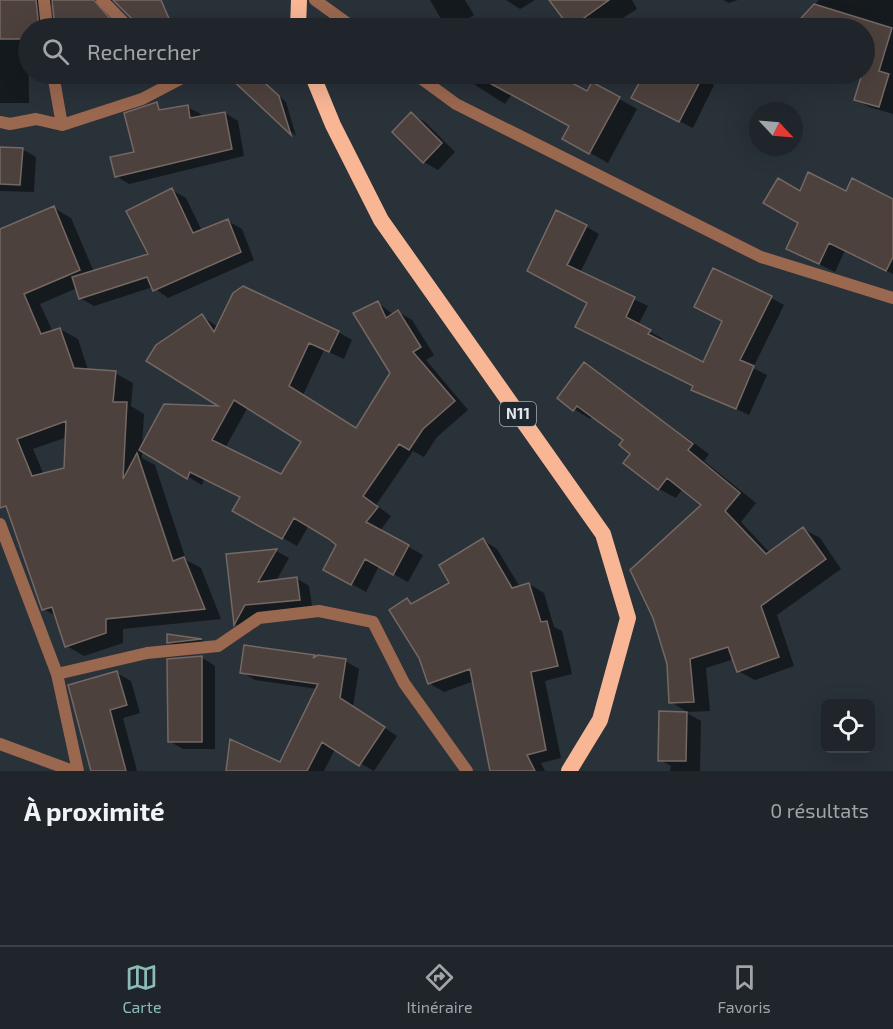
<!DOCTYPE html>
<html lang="fr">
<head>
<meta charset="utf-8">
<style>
	body { margin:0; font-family:"Exo 2",sans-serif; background:#272d33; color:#f1f3f6 }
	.controls { position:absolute; right:18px; bottom:18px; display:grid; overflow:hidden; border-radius:9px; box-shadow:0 6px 24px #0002 }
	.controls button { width:54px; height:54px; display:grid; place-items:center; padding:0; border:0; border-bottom:2px solid #3c4247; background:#1f252b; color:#f1f3f6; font:30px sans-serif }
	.compass { position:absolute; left:749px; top:102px; width:54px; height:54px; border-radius:50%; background:#1f252b; box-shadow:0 6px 24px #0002; rotate:116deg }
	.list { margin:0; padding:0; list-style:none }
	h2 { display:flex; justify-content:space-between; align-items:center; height:78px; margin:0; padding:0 24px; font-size:26px }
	h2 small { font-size:20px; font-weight:400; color:#a1a5a9 }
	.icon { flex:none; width:33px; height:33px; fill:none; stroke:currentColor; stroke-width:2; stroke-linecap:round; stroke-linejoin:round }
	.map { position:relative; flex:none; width:893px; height:771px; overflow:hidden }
	.search { position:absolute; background:#1f252b; box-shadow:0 6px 24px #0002; left:18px; right:18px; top:18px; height:66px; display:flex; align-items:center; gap:15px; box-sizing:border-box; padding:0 21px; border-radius:33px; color:#a1a5a9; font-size:22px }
	.sheet { height:174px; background:#1f252b }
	nav { display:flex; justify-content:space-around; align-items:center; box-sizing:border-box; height:84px; border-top:2px solid #3c4247; background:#1f252b; font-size:16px; color:#a1a5a9 }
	nav a { display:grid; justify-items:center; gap:3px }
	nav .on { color:#8bbbb9 }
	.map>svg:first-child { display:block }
	.shadow { fill:#0007; fill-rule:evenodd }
	.building { fill:#4d413d; stroke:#756863; stroke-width:1.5; fill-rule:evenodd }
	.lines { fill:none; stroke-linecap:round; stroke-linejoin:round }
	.minor { stroke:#9a674f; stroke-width:12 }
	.tertiary { stroke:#9a674f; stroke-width:12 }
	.trunk { stroke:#f8b695; stroke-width:16 }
	.labels { text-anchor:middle; stroke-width:4.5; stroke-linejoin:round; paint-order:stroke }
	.shield { fill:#1f272f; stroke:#a8adb4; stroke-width:1.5 }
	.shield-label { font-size:15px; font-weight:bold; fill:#e2e7ed }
</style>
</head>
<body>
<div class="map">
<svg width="893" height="771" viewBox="0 0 893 771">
	<rect width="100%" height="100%" fill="#293139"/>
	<path class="shadow" d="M0,0H113L109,2L123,28H56L54,2L49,8L51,28H28L29,103H0Z
		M430,0H465L474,15L454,27L441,19Z
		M506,0H535L520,9Z
		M551,0H632L637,9L607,28L600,24L594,28H574Z
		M723,0H738L729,3Z
		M819,0H893V114L869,107L856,99L864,74V28H798L796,26Z
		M77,74H94L82,77Z
		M237,74H255L286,102L296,136L233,78Z
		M458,74H531L558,91L548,74H552L588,93L593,84L637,109L608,163L564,138L571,126L512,94L505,104Z
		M646,74H704L702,78L714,85L693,128L633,98Z
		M187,107L201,114V118L225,113L238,121L244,156L129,184L116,176Z
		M411,114L425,122L455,152L438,170L424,162Z
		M0,148L22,149L36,157L34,192L0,191Z
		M172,190L186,198L202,231L228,221L242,229L254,260L168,298L153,287L94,306L80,298L77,288L40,304L53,332L60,329L78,339L88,370L115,373L133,383L131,406L144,414L142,447L223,407L202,316L218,327L338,332L352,340L344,359L324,350L303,395L357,429L392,373L378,303L394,315L398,312L412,320L434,355L426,360L468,410L437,437L424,457L413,451L376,505L391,516L380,531L423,555L408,582L379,566L366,592L339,577L338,544L309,525L297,546L234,510L241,498L204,479L202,485L142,450V458L155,465L186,560L201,568L221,619L123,629V643L84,656L67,646L56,616L44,609L8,507L0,494V230L54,208L71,218L94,272L150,254ZM248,407L303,441L281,476L225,448ZM67,437L65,470L44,475L33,449Z
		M800,193H846L893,200V274L845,250L835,272L788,249L800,223Z
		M587,227L599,234L580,273L648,306L638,325L663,339L661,343L704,365L771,298L784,305L753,368L767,375L749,415L693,389L694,386L589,303L563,271L565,272Z
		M585,364L709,454L704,461L756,503L741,522L770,553L803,529L820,538L841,569L777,615L794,666L755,680L738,671L734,659L706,668L710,711L687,712L671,702L703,505L683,488L676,498L659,489L625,463L632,454L625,440L593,416L590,419L574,409Z
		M483,540L497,549L520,587L529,584L544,593L554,627L562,631L572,674L545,681L561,758L541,763L545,771H502L474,681L444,692L429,683L407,600L414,604L451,584Z
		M276,551L289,558L276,581L296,578L309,586L312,606L258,612L247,631L235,624L228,556Z
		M169,636L201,640L219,650L190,654L169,642Z
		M245,647L345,661L359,669L353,707L397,736L374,771L335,749L324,771H227L281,764L318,689L255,680L242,672Z
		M201,657L215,666V749H183L169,741Z
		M117,673L131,681L140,713L123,718L137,771H93Z
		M687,713L701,721L700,771H670L671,766L660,760Z"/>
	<path class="building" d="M0,0H36L39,28H28V39H0Z
		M52,0H94L118,28H55Z
		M113,0H161L173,28H137L135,22Z
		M549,0H609L570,28Z
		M814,4L892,28L879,71L889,74L879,107L854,100L862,74H864V28H792Z
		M226,74H255L279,96L291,135Z
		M473,74H555L587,91L592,82L620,97L589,154L562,139L569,126Z
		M644,74H704L679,122L631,98Z
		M157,102L159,110L188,105L190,118L225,112L232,149L115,177L110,157L134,152L124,113Z
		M411,112L442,143L423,163L392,132Z
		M0,147L23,148L20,185L0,184Z
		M808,172L846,191L852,178L893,199V257L886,271L829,243L819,264L786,249L798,223L763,203L778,178L800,191Z
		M172,188L193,233L228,219L241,252L153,291L147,277L79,299L72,277L148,254L126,211Z
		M54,206L80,270L24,294L41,334L60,328L74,368L116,371L113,402H127L123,479L137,453L173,561L184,557L205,609L106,619V633L65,647L52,607L42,610L6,506L0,508V229ZM66,421L64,468L32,476L17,439Z
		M556,210L587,225L567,265L635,297L626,317L651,330L648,334L703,362L722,321L694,307L713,268L772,296L740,360L754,366L736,409L691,390L693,386L575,327L587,303L527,271Z
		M243,286L339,331L329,352L309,343L289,386L356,428L390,373L353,313L378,301L386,318L398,310L421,347L413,352L455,401L423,429L409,450L399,444L363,496L378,507L366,522L409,545L393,575L365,559L351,585L323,570L336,545L329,539L294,518L282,539L232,511L240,497L190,472L187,479L139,450L164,404L218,406L146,361L156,345L202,314L214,332L233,293ZM234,400L301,442L281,474L212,440Z
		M584,362L693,444L688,450L740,493L725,511L766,554L803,527L826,559L761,606L779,657L737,672L728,647L690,659L694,702L669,703L667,664L653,618L630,570L701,505L667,478L658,490L623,463L630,454L619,445L623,440L577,406L573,411L557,398Z
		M483,538L512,588L529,583L541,622L547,621L558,666L531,672L546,750L527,755L535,771H490L470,669L428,684L419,658L389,610L407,598L411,604L449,583L439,565Z
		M277,549L258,582L297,577L300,600L245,605L234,625L226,554Z
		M167,634L202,639L167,643Z
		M244,645L315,655L313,658L318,655L346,659L340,698L385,727L359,766L322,742L307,771H226L230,739L280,762L318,684L240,673Z
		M202,656V742H168L167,659Z
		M117,671L127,705L110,710L126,771H91L68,685Z
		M659,711L687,712L686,761H658Z"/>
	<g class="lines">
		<path class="minor" d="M44,0L47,28
			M102,0L129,28
			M53,74L62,125
			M0,122L10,124L36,119L62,125L142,99L184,77L200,74
			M57,674L147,653L218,646L259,618L319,611L373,622L404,683L467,771
			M0,744L73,771"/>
		<path class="tertiary" d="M315,0L354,28
			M415,74L456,104L761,257L893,298
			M0,524L57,674L78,771"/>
		<path class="trunk" d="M298,28L299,0
			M312,74L333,125L381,220L603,534L628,618L600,720L569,771"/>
	</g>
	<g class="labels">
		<rect class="shield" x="500" y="402" width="36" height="24" rx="4.5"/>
		<g class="shield-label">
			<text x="518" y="419">N11</text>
		</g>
	</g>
</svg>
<div class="controls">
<button><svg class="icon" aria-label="locate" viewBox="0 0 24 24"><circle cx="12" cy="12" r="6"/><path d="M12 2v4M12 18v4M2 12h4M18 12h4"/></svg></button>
</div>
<svg class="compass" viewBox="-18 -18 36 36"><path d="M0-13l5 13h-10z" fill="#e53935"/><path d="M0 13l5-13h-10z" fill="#a1a5a9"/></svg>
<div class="search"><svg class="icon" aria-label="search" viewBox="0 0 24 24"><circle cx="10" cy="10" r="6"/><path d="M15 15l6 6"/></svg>Rechercher</div>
</div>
<section class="sheet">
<h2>À proximité<small>0 résultats</small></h2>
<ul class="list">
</ul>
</section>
<nav>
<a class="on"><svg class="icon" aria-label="map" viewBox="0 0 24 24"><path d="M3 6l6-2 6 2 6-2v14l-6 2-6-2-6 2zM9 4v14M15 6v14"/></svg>Carte</a>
<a><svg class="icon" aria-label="directions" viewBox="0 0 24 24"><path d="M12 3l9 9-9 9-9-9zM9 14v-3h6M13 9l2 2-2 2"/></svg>Itinéraire</a>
<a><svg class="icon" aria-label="saved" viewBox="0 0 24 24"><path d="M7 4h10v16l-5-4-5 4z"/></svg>Favoris</a>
</nav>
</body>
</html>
